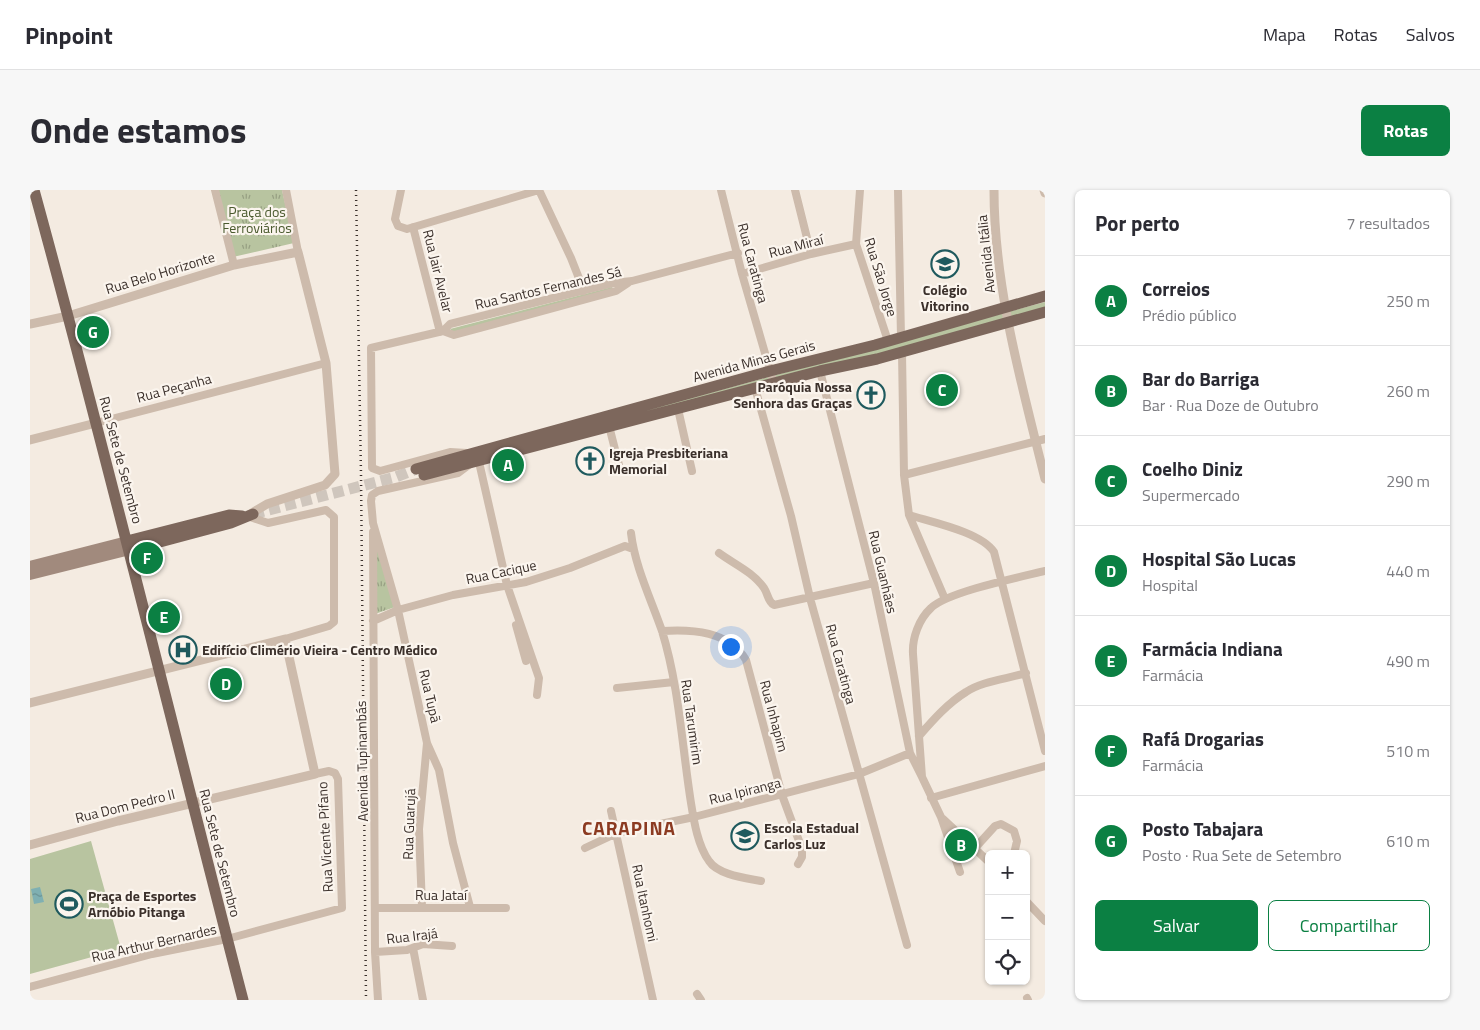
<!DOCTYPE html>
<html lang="pt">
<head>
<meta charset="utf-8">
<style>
	body { margin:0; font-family:"Titillium Web",sans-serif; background:#f7f7f7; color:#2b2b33 }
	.controls { position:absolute; right:15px; bottom:15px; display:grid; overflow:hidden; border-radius:8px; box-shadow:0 1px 4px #0004 }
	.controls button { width:45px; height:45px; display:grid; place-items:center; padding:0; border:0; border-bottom:1px solid #e1e1e2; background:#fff; color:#2b2b33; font:25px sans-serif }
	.you { position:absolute; left:700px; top:456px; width:18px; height:18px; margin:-12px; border:4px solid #fff; border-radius:50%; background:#1a73e8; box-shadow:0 0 0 8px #1a73e833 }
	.badge { display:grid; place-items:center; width:32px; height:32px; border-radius:50%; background:#0b8043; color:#fff; font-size:16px; font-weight:700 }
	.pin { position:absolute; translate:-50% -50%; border:2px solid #fff; box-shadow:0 1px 5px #0006 }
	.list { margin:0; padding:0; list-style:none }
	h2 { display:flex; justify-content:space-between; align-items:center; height:65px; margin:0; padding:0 20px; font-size:21px }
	h2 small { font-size:16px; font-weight:400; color:#7c7c81 }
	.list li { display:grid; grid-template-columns:32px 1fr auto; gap:15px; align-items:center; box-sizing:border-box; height:90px; padding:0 20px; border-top:1px solid #e1e1e2 }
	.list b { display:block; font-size:19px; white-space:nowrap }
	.list p { margin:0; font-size:16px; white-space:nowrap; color:#7c7c81 }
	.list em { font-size:16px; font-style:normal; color:#7c7c81 }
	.actions { display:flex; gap:10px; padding:15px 20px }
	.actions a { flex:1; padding:11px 0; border:1px solid #0b8043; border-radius:8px; text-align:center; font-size:18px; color:#0b8043 }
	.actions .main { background:#0b8043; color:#fff }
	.icon { flex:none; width:28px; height:28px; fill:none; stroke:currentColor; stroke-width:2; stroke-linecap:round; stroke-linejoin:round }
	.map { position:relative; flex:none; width:1015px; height:810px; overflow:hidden; border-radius:8px }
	header { display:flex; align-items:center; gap:30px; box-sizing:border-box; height:70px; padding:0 25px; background:#fff; border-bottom:1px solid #e1e1e2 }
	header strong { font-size:24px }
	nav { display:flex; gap:28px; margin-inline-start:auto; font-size:18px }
	.intro { display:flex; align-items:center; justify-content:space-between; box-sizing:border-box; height:120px; padding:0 30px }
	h1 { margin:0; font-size:35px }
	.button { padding:12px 22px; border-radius:8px; background:#0b8043; color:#fff; font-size:18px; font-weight:700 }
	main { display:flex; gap:30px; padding:0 30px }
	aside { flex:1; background:#fff; border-radius:8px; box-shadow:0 1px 4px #0004 }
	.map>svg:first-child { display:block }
	.green { fill:#b8c4a0 }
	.park { fill:url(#park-tufts) }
	.water { fill:url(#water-ripples) }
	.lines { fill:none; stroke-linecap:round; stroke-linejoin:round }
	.primary-tunnel { stroke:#cfc6bd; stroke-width:11; stroke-dasharray:11 5.5; stroke-linecap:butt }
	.minor { stroke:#cdbbac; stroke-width:8 }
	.tertiary { stroke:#cdbbac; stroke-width:9 }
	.secondary { stroke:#a18a7d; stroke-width:10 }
	.primary { stroke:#7d675c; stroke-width:11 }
	.rail { stroke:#3b302b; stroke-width:2.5; stroke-dasharray:1 4; stroke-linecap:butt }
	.labels { text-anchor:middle; stroke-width:4.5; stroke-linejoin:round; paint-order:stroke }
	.park-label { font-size:14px; fill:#4a5a2e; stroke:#fbf5ee }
	.street-label { font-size:14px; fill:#3b302b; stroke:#fbf5ee }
	.poi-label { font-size:14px; font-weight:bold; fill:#3b302b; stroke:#fbf5ee; text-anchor:start }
	.district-label { font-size:19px; font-weight:bold; letter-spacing:1px; fill:#8c3b22; stroke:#fbf5ee }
</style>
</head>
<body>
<header>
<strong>Pinpoint</strong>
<nav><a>Mapa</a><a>Rotas</a><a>Salvos</a></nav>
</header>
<div class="intro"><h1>Onde estamos</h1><a class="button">Rotas</a></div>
<main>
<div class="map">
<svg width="1015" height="810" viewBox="0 0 1015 810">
	<defs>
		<pattern id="park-tufts" width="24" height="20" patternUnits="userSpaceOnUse" patternTransform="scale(1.25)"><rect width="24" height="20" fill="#b8c4a0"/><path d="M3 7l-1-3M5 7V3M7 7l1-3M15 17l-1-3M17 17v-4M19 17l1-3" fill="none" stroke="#97a083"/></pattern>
		<pattern id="water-ripples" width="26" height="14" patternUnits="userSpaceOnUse" patternTransform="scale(1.25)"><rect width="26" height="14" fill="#7fb0b2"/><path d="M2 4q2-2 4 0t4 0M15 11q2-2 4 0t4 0" fill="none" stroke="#699091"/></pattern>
	</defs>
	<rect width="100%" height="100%" fill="#f4ebe1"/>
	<path class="green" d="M582,97L583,99L423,142L420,139Z
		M1015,112V118L844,166L440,268Z
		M61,651L91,759L0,784V669Z"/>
	<path class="park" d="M188,0H252L264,53L203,67Z
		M344,345L365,417L345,424Z"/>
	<path class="water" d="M10,697L14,712L4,714L1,699Z"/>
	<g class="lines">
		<path class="primary-tunnel" d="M223,324L366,287L386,279"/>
		<path class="minor" d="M185,0L204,75
			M256,0L268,62
			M371,0L365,29L368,36L377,39L509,0
			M509,0L541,68L554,101
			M691,0L712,84L744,194
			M765,0L781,64
			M830,0L826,54L858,151
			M868,0L871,147
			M383,37L410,142
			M712,84L781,64L826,54
			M413,141L424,145L586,101L598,93
			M872,163L874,285L879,325C901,332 951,342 964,362L1015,561
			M790,181L844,393L880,563L892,587
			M725,198L761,326L780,408L877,755
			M648,219L662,281
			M578,232L590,279
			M66,233L296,173
			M437,263L420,262L350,281L342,278L341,158L413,141L420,134L583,93L602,91L708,63
			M449,272L477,395L509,488L507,505
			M874,285L1015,249
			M879,325L915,409
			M217,326L238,333L296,320L304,327V432L299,436L255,449
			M343,342L345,762L348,810
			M601,343C605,377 621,409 632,441C649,496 652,556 661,613C664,632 668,656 679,671C688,685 716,688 731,691
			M689,363C704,374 723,382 734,398C738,404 738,412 744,415L844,393
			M343,431L368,420L423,405L496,392L540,378L595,356L603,359
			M486,435L496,471
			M632,441C662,439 699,441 716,470L752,605L772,659V667L768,674
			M587,498L644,492
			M889,546C903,530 918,513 936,502C952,491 977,489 996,483
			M901,608L1015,576
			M581,621L623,810
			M913,629L959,672
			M555,658L587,643L664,627L829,584L880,563
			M945,658L965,636L971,634L984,641L987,651L984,664
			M930,682L911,627L892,587L883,464C882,448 889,429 901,418C917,402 990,387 1015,381
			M996,711L1015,731
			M392,717L389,639L397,553
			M440,717L423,653L409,580L397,553L368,420L343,333L341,311L342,305L348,301L428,283L440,274
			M346,718H476
			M383,758L393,810
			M345,762L377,760L393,754L422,756
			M0,797L122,764L197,749L312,718L308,589L305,583L299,581L285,584
			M667,804L671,810
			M997,808L998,810"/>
		<path class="tertiary" d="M964,0C964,98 992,195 1015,289
			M1014,0L1015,3
			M0,134L38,126L204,75L268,62L296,173L305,284L295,295L237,314L217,326
			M0,250L66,233
			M0,513L255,449L285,584L88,631L0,655"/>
		<path class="secondary" d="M0,376L97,351
			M0,385L100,360"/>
		<path class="primary" d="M4,0C78,269 143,540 213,810
			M386,279L740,181L845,155L1015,106
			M394,285L790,181L847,169L1015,122
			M97,351L199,325L212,326
			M100,360L201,333L223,324"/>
		<path class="rail" d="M326,0L331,284L336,810"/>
	</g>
	<defs>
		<g id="school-ring" transform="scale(1.4375)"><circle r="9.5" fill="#fbf5ee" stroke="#1f5a5e" stroke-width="1.5"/><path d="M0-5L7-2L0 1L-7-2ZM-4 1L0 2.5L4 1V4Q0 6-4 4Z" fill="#1f5a5e"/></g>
		<g id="church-ring" transform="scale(1.4375)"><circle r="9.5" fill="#fbf5ee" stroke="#1f5a5e" stroke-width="1.5"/><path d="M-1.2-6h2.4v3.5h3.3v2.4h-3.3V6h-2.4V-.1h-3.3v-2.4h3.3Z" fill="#1f5a5e"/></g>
		<g id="hospital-ring" transform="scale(1.4375)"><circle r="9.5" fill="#fbf5ee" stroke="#1f5a5e" stroke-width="1.5"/><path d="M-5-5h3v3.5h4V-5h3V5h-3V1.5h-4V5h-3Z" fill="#1f5a5e"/></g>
		<g id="stadium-ring" transform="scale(1.4375)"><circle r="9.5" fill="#fbf5ee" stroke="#1f5a5e" stroke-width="1.5"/><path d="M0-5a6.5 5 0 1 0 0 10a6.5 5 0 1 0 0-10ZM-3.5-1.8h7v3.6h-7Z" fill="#1f5a5e"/></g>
	</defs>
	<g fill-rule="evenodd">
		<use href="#school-ring" x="915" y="74"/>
		<use href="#church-ring" x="841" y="205"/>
		<use href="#church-ring" x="560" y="271"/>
		<use href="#hospital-ring" x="153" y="460"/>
		<use href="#school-ring" x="715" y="646"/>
		<use href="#stadium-ring" x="39" y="714"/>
	</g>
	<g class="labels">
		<g class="park-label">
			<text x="227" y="27">Praça dos<tspan x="227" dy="16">Ferroviários</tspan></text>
		</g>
		<g class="street-label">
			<text transform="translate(766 56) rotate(-15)" y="5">Rua Miraí</text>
			<text transform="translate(956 64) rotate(-96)" y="5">Avenida Itália</text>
			<text transform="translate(723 73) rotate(75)" y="5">Rua Caratinga</text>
			<text transform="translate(408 81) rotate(76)" y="5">Rua Jair Avelar</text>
			<text transform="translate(130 83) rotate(-17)" y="5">Rua Belo Horizonte</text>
			<text transform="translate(851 87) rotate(73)" y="5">Rua São Jorge</text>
			<text transform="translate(518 98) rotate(-13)" y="5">Rua Santos Fernandes Sá</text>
			<text transform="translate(724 171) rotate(-15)" y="5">Avenida Minas Gerais</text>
			<text transform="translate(144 198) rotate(-15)" y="5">Rua Peçanha</text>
			<text transform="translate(91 270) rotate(75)" y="5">Rua Sete de Setembro</text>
			<text transform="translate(471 382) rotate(-12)" y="5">Rua Cacique</text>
			<text transform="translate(853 382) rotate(77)" y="5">Rua Guanhães</text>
			<text transform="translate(811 474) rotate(75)" y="5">Rua Caratinga</text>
			<text transform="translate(400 506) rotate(77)" y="5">Rua Tupã</text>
			<text transform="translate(744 526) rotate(75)" y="5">Rua Inhapim</text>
			<text transform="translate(662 532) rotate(82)" y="5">Rua Tarumirim</text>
			<text transform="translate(332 571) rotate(-91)" y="5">Avenida Tupinambás</text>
			<text transform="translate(715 601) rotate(-14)" y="5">Rua Ipiranga</text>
			<text transform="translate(95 616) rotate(-14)" y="5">Rua Dom Pedro II</text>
			<text transform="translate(379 634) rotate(-88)" y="5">Rua Guarujá</text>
			<text transform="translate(295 647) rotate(-93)" y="5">Rua Vicente Pifano</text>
			<text transform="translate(190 663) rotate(76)" y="5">Rua Sete de Setembro</text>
			<text x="411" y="710">Rua Jataí</text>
			<text transform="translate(615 713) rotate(78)" y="5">Rua Itanhomi</text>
			<text transform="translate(382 746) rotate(-7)" y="5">Rua Irajá</text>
			<text transform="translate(124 753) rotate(-13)" y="5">Rua Arthur Bernardes</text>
		</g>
		<g class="poi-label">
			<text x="915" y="105" text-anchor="middle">Colégio<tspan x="915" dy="16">Vitorino</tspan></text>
			<text x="822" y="202" text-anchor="end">Paróquia Nossa<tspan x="822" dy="16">Senhora das Graças</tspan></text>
			<text x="579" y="268">Igreja Presbiteriana<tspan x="579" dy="16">Memorial</tspan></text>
			<text x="172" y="465">Edifício Climério Vieira - Centro Médico</text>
			<text x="734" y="643">Escola Estadual<tspan x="734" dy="16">Carlos Luz</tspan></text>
			<text x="58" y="711">Praça de Esportes<tspan x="58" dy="16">Arnóbio Pitanga</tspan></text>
		</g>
		<g class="district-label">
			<text x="599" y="645">CARAPINA</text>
		</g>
	</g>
</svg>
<div class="controls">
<button>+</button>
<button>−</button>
<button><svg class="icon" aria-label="locate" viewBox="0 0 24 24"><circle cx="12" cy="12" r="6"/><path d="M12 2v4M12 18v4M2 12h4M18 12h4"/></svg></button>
</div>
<div class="you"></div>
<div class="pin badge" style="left:478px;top:275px">A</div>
<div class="pin badge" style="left:931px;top:655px">B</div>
<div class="pin badge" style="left:912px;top:200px">C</div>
<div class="pin badge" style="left:196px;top:494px">D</div>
<div class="pin badge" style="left:134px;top:427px">E</div>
<div class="pin badge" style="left:117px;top:368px">F</div>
<div class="pin badge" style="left:63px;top:142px">G</div>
</div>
<aside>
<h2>Por perto<small>7 resultados</small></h2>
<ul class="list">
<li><span class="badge">A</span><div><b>Correios</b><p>Prédio público</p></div><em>250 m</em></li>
<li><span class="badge">B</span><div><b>Bar do Barriga</b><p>Bar · Rua Doze de Outubro</p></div><em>260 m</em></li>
<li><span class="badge">C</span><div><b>Coelho Diniz</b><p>Supermercado</p></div><em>290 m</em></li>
<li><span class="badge">D</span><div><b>Hospital São Lucas</b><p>Hospital</p></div><em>440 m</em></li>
<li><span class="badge">E</span><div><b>Farmácia Indiana</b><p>Farmácia</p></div><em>490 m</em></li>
<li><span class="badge">F</span><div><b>Rafá Drogarias</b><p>Farmácia</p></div><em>510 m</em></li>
<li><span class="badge">G</span><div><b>Posto Tabajara</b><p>Posto · Rua Sete de Setembro</p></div><em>610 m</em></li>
</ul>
<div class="actions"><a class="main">Salvar</a><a>Compartilhar</a></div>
</aside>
</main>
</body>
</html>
